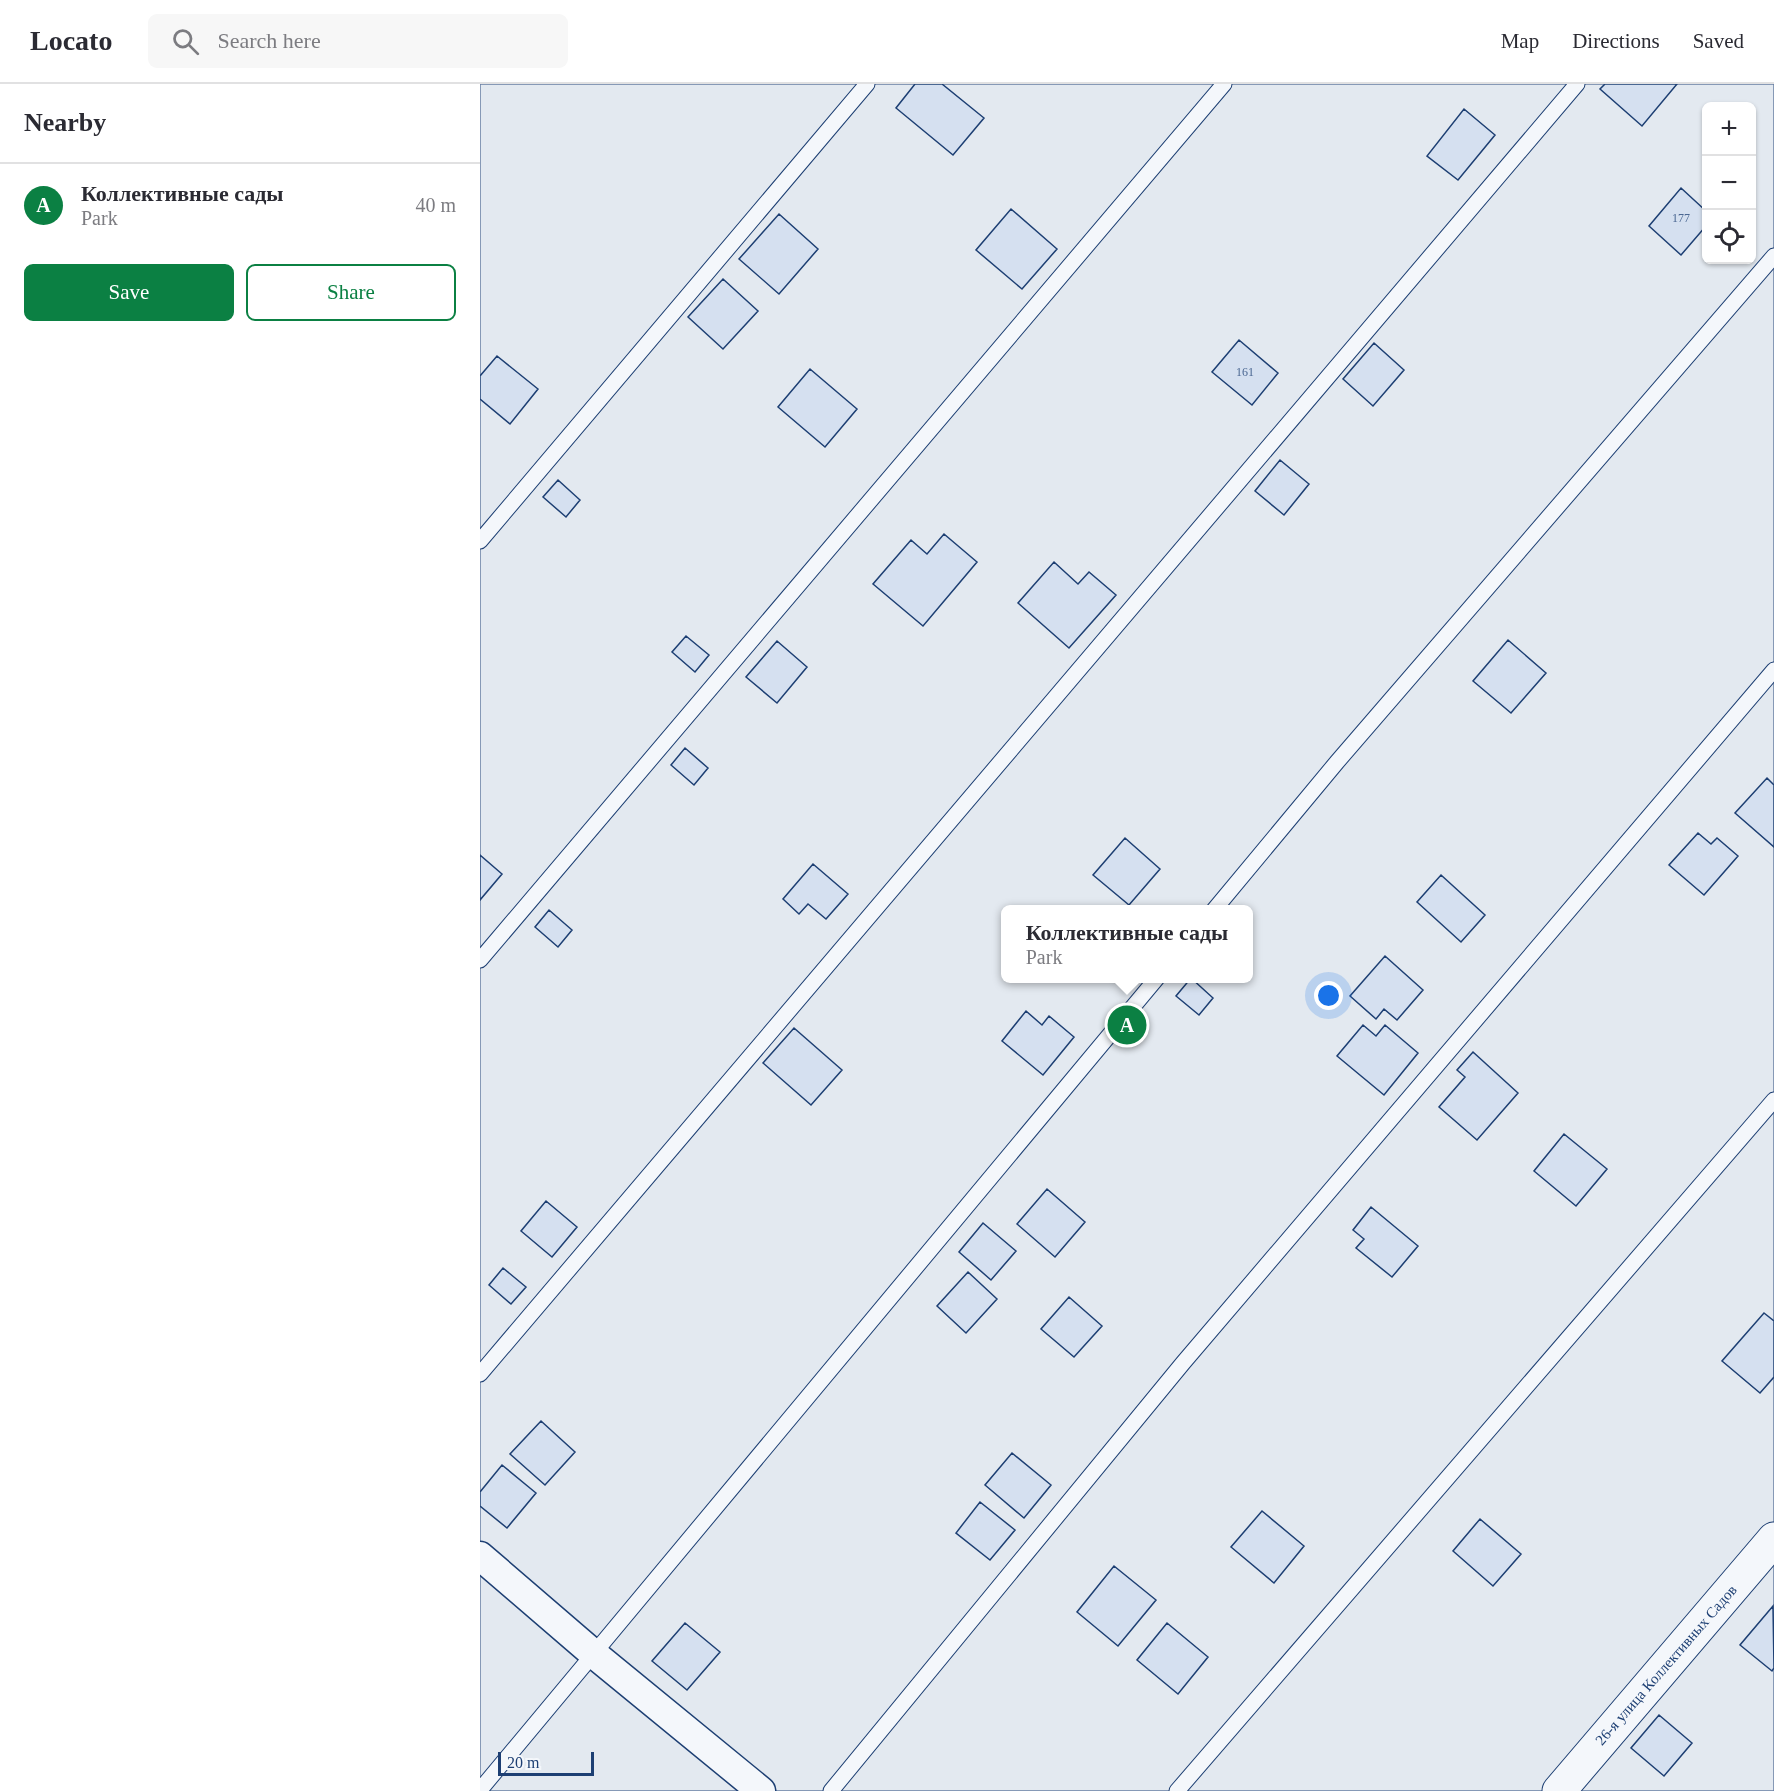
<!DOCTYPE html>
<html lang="en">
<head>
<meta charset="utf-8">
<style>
	body { margin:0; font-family:Georgia,serif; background:#f7f7f7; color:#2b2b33 }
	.controls { position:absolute; right:18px; top:18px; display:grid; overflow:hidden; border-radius:9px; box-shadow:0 2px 4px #0004 }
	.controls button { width:54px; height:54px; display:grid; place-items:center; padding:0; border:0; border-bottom:2px solid #e1e1e2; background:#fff; color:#2b2b33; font:30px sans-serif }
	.scale { position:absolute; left:18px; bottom:15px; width:96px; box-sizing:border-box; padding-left:6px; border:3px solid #1d3f73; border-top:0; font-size:16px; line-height:21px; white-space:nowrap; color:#1d3f73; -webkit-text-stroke:4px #f4f7fb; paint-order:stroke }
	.you { position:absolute; left:849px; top:912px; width:21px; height:21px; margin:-15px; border:4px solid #fff; border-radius:50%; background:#1a73e8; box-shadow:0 0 0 9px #1a73e833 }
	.badge { display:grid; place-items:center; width:39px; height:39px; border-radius:50%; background:#0b8043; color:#fff; font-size:20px; font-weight:700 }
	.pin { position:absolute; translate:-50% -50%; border:3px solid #fff; box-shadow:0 2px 6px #0006 }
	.popup { position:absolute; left:521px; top:821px; width:252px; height:78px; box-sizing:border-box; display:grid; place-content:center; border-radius:9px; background:#fff; filter:drop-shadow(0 2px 4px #0005); font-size:20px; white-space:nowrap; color:#7c7c81 }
	.popup b { font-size:22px; color:#2b2b33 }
	.popup::after { content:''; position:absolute; left:50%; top:100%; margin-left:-12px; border:12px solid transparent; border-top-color:#fff }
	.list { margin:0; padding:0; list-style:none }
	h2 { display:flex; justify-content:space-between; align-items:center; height:78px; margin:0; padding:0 24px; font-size:26px }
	h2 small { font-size:20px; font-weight:400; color:#7c7c81 }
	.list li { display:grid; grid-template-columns:39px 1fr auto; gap:18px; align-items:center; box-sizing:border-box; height:84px; padding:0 24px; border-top:2px solid #e1e1e2 }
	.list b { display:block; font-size:22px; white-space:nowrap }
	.list p { margin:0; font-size:20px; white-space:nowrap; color:#7c7c81 }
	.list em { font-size:20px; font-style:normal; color:#7c7c81 }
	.actions { display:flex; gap:12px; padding:18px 24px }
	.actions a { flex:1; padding:14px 0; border:2px solid #0b8043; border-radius:9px; text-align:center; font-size:21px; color:#0b8043 }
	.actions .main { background:#0b8043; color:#fff }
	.icon { flex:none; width:33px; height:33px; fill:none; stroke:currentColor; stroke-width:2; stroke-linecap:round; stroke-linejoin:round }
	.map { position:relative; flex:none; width:1294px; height:1707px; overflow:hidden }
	header { display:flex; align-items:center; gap:36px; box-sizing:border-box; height:84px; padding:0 30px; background:#fff; border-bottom:2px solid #e1e1e2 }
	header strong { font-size:28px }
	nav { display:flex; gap:33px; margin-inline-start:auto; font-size:21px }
	.search { width:420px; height:54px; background:#f7f7f7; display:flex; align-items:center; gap:15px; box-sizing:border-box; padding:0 21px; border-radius:9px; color:#7c7c81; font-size:22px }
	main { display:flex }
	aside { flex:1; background:#fff }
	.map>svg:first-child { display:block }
	.green { fill:#e3e9f0; stroke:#687fa3; stroke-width:1.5; fill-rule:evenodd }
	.building { fill:#d5e0f0; stroke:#1d3f73; stroke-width:1.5 }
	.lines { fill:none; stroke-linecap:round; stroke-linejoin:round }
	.service-casing { stroke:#1d3f73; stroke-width:17 }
	.minor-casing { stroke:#1d3f73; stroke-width:31 }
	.secondary-casing { stroke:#1d3f73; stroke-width:35 }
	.service { stroke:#f4f7fb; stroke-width:15 }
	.minor { stroke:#f4f7fb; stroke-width:28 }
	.secondary { stroke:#f4f7fb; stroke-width:33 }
	.labels { text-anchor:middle; stroke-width:4.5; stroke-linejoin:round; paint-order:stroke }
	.number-label { font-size:12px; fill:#4b6792 }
	.street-label { font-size:15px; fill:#1d3f73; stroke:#f4f7fb }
</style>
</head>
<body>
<header>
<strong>Locato</strong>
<div class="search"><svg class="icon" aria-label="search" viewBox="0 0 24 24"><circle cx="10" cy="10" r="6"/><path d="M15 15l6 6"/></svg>Search here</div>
<nav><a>Map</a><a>Directions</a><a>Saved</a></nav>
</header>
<main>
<aside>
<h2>Nearby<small></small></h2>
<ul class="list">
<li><span class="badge">A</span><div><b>Коллективные сады</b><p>Park</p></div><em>40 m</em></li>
</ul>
<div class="actions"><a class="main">Save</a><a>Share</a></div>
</aside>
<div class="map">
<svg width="1294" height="1707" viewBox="0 0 1294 1707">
	<rect width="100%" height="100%" fill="#f4f7fb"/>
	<path class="green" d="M0,0H1294V1707H0ZM1226,22H1272V176H1226ZM526,826H768V894H526Z"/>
	<path class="building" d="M435,0H462L504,34L473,71L416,24Z
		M1125,0H1197L1162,42L1120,5Z
		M984,25L1015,51L978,96L947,72Z
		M1201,104L1226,127V142L1201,171L1169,142Z
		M531,125L577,165L542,205L496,166Z
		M299,130L338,165L299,210L259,175Z
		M243,195L278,227L243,265L208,233Z
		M759,256L798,289L772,321L732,288Z
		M894,259L924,286L893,322L863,295Z
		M17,272L58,305L30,340L0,315V292Z
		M330,285L377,325L345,363L298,323Z
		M800,376L829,400L804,431L775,407Z
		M78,396L100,416L86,433L63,413Z
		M464,450L497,478L443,542L393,500L431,456L447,470Z
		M574,478L598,500L609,488L636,511L589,564L538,519Z
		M206,552L229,571L215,588L192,568Z
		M1028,556L1066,589L1031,629L993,597Z
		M297,557L327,583L297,619L266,593Z
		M205,664L228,684L214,701L191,681Z
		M1287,694L1294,701V763L1255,729Z
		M1218,749L1231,760L1237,754L1258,772L1224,811L1189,781Z
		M645,754L680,785L649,821L613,791Z
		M0,771L22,790L0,816Z
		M333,780L368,810L346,835L328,820L319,830L303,815Z
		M961,791L1005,831L981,858L937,818Z
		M69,826L92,846L78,863L55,843Z
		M905,872L943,906L917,936L904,925L896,935L870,912Z
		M711,894L733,914L719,931L696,912Z
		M546,927L562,941L569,932L594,953L563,991L522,957Z
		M883,941L896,952L905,941L938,969L904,1011L857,972Z
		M314,944L362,986L331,1021L283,979Z
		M993,968L1038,1009L997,1056L959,1023L985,993L977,986Z
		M1084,1050L1127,1085L1096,1122L1054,1087Z
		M567,1105L605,1138L575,1173L537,1140Z
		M66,1117L97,1143L72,1173L41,1147Z
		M891,1123L938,1162L912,1193L876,1164L884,1155L873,1146Z
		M503,1139L536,1167L511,1196L479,1168Z
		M23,1184L46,1203L31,1220L9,1201Z
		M488,1188L517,1215L486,1249L457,1222Z
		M589,1213L622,1242L594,1273L561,1245Z
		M1284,1229L1294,1237V1293L1280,1309L1242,1277Z
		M61,1337L95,1368L65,1401L30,1370Z
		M532,1369L571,1401L544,1434L505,1401Z
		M22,1381L56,1409L27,1444L0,1422V1408Z
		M500,1418L535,1446L510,1476L476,1449Z
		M782,1427L824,1462L794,1499L751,1463Z
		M1000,1435L1041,1470L1013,1502L973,1467Z
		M634,1482L676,1516L638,1562L597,1528Z
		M1293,1522L1294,1584L1292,1587L1260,1561Z
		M205,1539L240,1568L207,1606L172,1577Z
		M687,1539L728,1573L698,1610L657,1576Z
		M1179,1631L1212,1659L1184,1692L1151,1664Z"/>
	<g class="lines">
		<g class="service-casing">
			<path id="service" d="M0,457L387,0
				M734,826L857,678L1294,172
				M0,876L744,0
				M0,1290L1097,0
				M0,1706L677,894
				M351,1707L703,1279L1294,586
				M697,1707L1294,1016"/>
		</g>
		<g class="minor-casing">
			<path id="minor" d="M0,1472L115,1571L281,1707"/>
		</g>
		<g class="secondary-casing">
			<path id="secondary" d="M1079,1707L1294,1455"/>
		</g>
		<use href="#service" class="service"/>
		<use href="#minor" class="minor"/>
		<use href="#secondary" class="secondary"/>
	</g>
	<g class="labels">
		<g class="number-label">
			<text x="1201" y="138">177</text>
			<text x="765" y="292">161</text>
		</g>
		<g class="street-label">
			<text transform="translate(1186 1581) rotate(-49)" y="5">26-я улица Коллективных Садов</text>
		</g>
	</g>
</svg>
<div class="controls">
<button>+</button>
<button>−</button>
<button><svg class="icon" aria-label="locate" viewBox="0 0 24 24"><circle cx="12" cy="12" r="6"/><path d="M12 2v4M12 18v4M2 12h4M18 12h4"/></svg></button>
</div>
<div class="scale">20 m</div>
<div class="you"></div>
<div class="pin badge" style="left:647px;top:941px">A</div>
<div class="popup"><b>Коллективные сады</b>Park</div>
</div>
</main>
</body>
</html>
